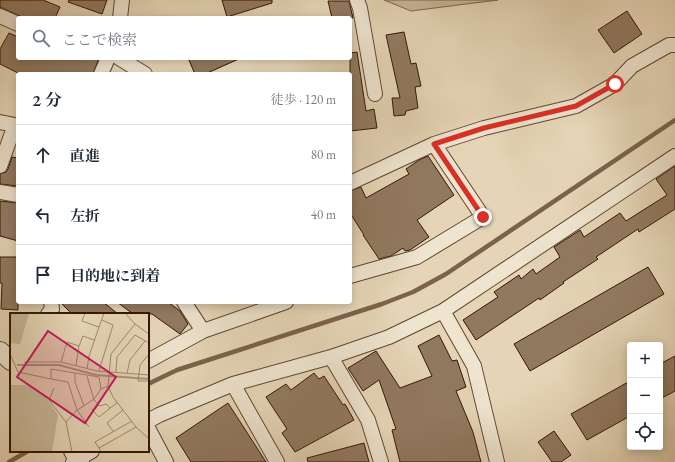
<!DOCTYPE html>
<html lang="ja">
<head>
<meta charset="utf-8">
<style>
	body { margin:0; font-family:"EB Garamond","Noto Serif JP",serif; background:#f6f6f7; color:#1f2937 }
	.controls { position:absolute; right:12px; bottom:12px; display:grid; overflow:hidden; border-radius:4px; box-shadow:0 2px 10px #0003 }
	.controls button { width:36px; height:36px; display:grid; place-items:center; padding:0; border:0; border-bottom:1px solid #e0e1e3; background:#fff; color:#1f2937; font:20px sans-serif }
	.stop { position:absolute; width:12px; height:12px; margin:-9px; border:3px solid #d93025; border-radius:50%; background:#fff }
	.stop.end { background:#d93025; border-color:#fff; box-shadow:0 1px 4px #0008 }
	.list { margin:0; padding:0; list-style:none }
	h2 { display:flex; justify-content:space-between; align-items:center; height:52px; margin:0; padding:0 16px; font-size:17px }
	h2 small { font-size:13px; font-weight:400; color:#747a83 }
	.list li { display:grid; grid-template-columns:26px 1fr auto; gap:12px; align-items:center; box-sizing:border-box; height:60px; padding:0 16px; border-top:1px solid #e0e1e3 }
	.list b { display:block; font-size:15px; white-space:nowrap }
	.list em { font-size:13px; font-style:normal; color:#747a83 }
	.icon { flex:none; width:22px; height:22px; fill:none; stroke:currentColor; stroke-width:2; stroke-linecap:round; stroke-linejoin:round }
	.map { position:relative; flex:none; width:675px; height:462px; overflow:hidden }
	.search { position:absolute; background:#fff; box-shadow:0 2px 10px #0003; left:16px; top:16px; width:336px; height:44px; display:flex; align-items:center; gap:10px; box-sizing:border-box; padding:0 14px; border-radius:4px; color:#747a83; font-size:15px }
	.panel { position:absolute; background:#fff; box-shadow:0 2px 10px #0003; left:16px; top:72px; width:336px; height:232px; border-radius:4px }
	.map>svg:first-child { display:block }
	.green { fill:#c7b597; stroke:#7e664c }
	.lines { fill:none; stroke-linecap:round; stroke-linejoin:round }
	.stream { stroke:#7b6249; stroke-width:4.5 }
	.building { fill:#917960; stroke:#351602 }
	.minor-casing { stroke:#61462f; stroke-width:16 }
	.tertiary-casing { stroke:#61462f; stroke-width:20 }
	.minor { stroke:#eee4d0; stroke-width:14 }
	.tertiary { stroke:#eee4d0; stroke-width:18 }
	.route { stroke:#d93025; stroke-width:5 }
	.inset-river { fill:none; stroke:#a99479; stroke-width:2 }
	.inset-road { fill:none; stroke:#9f896e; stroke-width:1 }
	.view { fill:#c2185b; fill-opacity:0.15; stroke:#c2185b; stroke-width:2 }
	.inset-edge { fill:none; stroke:#351602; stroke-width:2 }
</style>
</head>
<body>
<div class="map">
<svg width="675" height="462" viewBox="0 0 675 462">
	<rect width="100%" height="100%" fill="#e5d5b6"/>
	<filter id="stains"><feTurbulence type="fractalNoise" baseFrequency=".005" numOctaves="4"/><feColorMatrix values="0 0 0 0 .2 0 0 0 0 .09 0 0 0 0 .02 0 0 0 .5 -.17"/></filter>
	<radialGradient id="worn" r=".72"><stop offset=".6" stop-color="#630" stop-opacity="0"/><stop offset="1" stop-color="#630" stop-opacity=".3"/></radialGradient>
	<path class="green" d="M384,0H498L411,11Z"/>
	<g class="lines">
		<path class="stream" d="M148,384L177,370L382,304L413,292L446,274L675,120
			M9,462L28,451"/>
	</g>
	<path class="building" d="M0,0H43L60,7L55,18H24L0,7Z
		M69,0H107L102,14L68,2Z
		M222,0H272V3L227,17Z
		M328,1H349L353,18H332Z
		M627,11L642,34L614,53L598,30Z
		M404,32L411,64L416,63L421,86L415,87L418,108L406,111L405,115L394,116L392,98H400L386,35Z
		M9,33L18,37V58H99L93,74H20L0,64V49Z
		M357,52L366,111L374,109L377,128L350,131V53Z
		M188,58H241L205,74H195Z
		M428,156L454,195L417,220L429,237L410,250L405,251L403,248L391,256L379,259L363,235H364L350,213V191L361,187L366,198L409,174L406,169L419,160Z
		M12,157L18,158V186L0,184V174L6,172L8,169Z
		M675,166V209L639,232L638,229L596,257L598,259L563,282L564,283L540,300L539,298L476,340L463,320L498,297L494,292L519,275L521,279L533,269L536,274L560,257L554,247L580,230L584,237L620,213L626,221L667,195L656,179Z
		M0,201L18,203V241L0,236Z
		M0,257H18V310L1,309L2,283H0Z
		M648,267L664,294L530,371L514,344Z
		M60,302H103L118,314H72Z
		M117,302H168L180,311L188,324L180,334L152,314H133Z
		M439,335L452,361L457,360L466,387L456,391L473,432L481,462H400L392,430L396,429L379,380L363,391L348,368L376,351L400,388L432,376L418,346Z
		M675,356V391L660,399V364Z
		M314,373L319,379L324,376L343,405L345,404L354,420L295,452L282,433L287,429L266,397L286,384L291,390Z
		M630,381V416L587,440L571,414Z
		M228,403L266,462H191L176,438Z
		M554,431L571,455L561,462H552L538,442Z
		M364,443L369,462H308L307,458Z"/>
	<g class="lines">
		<g class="minor-casing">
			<path id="minor" d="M357,0L360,8L375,94
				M0,16L18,24
				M120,18L122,0
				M119,58L145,74
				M101,74L108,58
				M0,122L15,125L0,166
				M434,144L484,128L576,106L615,84L632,66L669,45H675
				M350,183L434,144L483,217L417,257L350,276
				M0,192L18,195
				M184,302L203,331
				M443,311L474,366L497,462
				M48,314L52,309L51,302
				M331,357L368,420L381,462
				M148,361L203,331L286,302
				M233,384L277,462
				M148,421L159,415L233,384L331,357L389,337L443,311L675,156
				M148,428L166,462
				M73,462L92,451"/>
		</g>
		<g class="tertiary-casing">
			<path id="tertiary" d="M0,351L11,361
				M73,451L80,462"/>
		</g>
		<use href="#minor" class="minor"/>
		<use href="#tertiary" class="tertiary"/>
	</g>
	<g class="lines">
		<path class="route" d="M483,217L434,144L484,128L576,106L615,84"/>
	</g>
	<g transform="translate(10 313)">
		<rect width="139" height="139" fill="#e5d5b6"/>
		<path d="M0,0H19L10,31L0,30ZM0,72H16L34,81L48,102L42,139H0Z" fill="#c7b597"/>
		<path class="inset-river" d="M7,52H49L86,62L139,66"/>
		<path class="inset-road" d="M75,0L72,8L89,14L79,43L77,56M115,0L125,11L139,21M125,11L101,41L98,73L103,84L126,114L139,126M89,14L94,0M69,33L73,23L84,27M0,41L8,59L41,66M139,41L130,52L128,68H139M14,49H51L87,58L139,62M51,49L57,29L69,33L66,52M89,58L103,12L92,7M106,59L107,44L125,22L139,30M65,60V69L74,93M117,60L120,47L135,28M77,63L84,87L90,93L96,91L100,95M44,75L39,87L56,109M89,92L82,97L89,104L108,89M79,114L67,97L58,69L41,66V56L89,64L91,76M103,118L97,110L113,97M89,135L85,129L122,108M62,139L56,109L66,98L84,86L91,76L98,73M91,139L89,135L126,114"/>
		<path class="view" d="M38,18L106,64L75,110L7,64Z"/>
		<rect width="139" height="139" class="inset-edge"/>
	</g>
	<rect width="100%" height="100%" filter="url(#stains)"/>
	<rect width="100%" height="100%" fill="url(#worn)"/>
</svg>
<div class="controls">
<button>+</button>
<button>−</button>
<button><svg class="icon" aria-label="locate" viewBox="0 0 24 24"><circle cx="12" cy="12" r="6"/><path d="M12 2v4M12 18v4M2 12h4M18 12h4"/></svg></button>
</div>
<div class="stop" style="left:615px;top:84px"></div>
<div class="stop end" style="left:483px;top:217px"></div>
<div class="search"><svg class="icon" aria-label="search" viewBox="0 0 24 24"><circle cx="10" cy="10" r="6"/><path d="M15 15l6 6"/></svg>ここで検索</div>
<section class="panel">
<h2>2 分<small>徒歩 · 120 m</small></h2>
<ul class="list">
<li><svg class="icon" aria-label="ahead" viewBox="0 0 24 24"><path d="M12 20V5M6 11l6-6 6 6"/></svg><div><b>直進</b></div><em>80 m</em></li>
<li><svg class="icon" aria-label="left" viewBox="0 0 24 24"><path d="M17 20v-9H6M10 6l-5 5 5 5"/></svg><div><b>左折</b></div><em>40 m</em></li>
<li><svg class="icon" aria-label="arrive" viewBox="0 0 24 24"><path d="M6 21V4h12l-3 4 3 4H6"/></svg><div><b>目的地に到着</b></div></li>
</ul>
</section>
</div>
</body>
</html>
